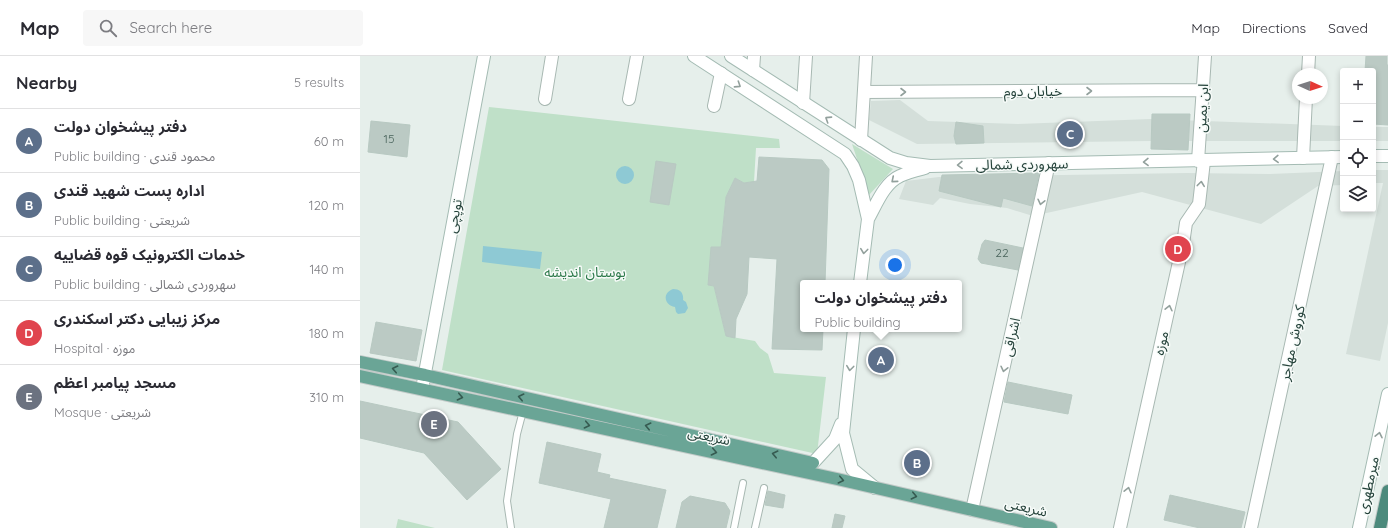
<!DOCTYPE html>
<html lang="en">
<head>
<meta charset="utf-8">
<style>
	body { margin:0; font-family:Quicksand,"Noto Sans Arabic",sans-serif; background:#f7f7f7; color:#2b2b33 }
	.controls { position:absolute; right:12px; top:12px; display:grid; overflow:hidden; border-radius:4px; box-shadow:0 2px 6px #0003 }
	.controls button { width:36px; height:36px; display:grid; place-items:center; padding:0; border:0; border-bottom:1px solid #e1e1e2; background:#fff; color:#2b2b33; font:20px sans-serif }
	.compass { position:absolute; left:932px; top:12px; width:36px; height:36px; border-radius:50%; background:#fff; box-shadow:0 2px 6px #0003; rotate:93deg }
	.you { position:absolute; left:535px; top:209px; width:14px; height:14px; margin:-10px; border:3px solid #fff; border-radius:50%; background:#1a73e8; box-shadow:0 0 0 6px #1a73e833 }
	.badge { display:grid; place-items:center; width:26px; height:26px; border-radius:50%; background:#db2777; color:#fff; font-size:13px; font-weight:700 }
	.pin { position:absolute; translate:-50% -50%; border:2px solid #fff; box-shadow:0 1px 4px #0006 }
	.popup { position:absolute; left:440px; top:224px; width:162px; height:52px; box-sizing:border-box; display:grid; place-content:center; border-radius:4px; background:#fff; filter:drop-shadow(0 1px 3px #0005); font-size:13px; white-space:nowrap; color:#7c7c81 }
	.popup b { font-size:15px; color:#2b2b33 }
	.popup::after { content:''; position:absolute; left:50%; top:100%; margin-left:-8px; border:8px solid transparent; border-top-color:#fff }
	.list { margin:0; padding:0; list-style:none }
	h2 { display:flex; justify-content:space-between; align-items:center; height:52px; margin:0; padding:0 16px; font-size:17px }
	h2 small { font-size:13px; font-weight:400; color:#7c7c81 }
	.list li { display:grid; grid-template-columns:26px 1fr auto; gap:12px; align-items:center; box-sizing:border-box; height:64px; padding:0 16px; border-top:1px solid #e1e1e2 }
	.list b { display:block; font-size:15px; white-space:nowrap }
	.list p { margin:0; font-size:13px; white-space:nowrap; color:#7c7c81 }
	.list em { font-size:13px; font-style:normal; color:#7c7c81 }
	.icon { flex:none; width:22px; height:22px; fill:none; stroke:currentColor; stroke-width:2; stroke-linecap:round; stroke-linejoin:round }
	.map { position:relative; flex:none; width:1028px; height:472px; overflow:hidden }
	header { display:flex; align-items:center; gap:24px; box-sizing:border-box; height:56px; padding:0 20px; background:#fff; border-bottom:1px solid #e1e1e2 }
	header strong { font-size:19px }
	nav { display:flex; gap:22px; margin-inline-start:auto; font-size:14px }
	.search { width:280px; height:36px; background:#f7f7f7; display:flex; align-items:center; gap:10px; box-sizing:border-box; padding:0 14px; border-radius:4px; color:#7c7c81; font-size:15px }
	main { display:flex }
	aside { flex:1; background:#fff }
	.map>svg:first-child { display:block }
	.built { fill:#d4dfda }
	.green { fill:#bfe0c8 }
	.water { fill:#8ec9d4 }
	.building { fill:#bbcac4; stroke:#b8c9c2 }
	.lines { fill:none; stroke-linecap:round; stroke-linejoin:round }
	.service-casing { stroke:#a8b8b2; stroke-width:8 }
	.minor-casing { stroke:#a8b8b2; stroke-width:14 }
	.secondary-casing { stroke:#a4bbb3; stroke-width:14 }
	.primary-casing { stroke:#c2cac8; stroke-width:14 }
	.trunk-casing { stroke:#c2cac8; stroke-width:14 }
	.service { stroke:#fff; stroke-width:6 }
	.minor { stroke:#fff; stroke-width:12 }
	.secondary { stroke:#fff; stroke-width:12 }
	.primary { stroke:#6aa596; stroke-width:12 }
	.trunk { stroke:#4c8a7c; stroke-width:12 }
	.oneway { stroke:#92a09c }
	.oneway2 { stroke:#365b51 }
	.labels { text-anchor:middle; stroke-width:3; stroke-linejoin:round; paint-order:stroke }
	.number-label { font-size:12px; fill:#4a645c }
	.street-label { font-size:14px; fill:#24423a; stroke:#f7fbf9 }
	.park-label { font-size:14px; fill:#2d7a4b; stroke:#f7fbf9 }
</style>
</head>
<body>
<header>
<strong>Map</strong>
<div class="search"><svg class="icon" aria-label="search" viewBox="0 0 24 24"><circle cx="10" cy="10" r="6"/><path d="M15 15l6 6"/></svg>Search here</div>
<nav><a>Map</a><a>Directions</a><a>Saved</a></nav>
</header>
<main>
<aside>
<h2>Nearby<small>5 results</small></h2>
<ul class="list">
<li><span class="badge" style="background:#5c6f8a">A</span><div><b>دفتر پیشخوان دولت</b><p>Public building · محمود قندی</p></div><em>60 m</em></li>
<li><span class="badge" style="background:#5c6f8a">B</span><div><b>اداره پست شهید قندی</b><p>Public building · شریعتی</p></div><em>120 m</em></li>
<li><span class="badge" style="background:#5c6f8a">C</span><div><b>خدمات الکترونیک قوه قضاییه</b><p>Public building · سهروردی شمالی</p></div><em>140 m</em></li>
<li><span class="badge" style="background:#e0444e">D</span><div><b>مرکز زیبایی دکتر اسکندری</b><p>Hospital · موزه</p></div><em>180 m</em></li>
<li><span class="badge" style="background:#6b7280">E</span><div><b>مسجد پیامبر اعظم</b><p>Mosque · شریعتی</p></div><em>310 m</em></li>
</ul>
</aside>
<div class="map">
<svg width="1028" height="472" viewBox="0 0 1028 472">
	<rect width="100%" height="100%" fill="#e6efeb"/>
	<path class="built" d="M540,44L568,65L658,68L791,63L983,70V85H791L557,88L509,64L511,45Z
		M1013,71H1028V85H1013Z
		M1013,114H1028V267L1020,305L986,298L1023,127H1013Z
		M983,115V129L958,130L901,168L782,136L673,160L647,152L610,148L580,142L573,149L539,143L546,125L579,121L827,117L909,118Z"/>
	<path class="green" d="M129,51L419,83L420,92H396L394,126L384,127L375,122L366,141L361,191L348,229L354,230L366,280L395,285L400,292L408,298L414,317L466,321L457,398L82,314Z
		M492,88L533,113L509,139Z
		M38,463L75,472H36Z"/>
	<path class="water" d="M256 119a9 9 0 1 1 18 0a9 9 0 1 1-18 0Z
		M123,190L182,196L180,213L122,206Z
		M313,233C320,233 324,237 323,244L326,246L328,252L325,257L318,258L316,256L315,251C304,249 302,237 313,233Z"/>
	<path class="building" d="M1006,0H1027V9H1028V69L1013,68V15H1005Z
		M792,58H830L828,94L791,93Z
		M11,65L50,69L47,101L8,96Z
		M596,66L623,70L624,87L596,88L594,80Z
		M399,101L462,104L469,113L465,227H443V273H463L462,294L412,293L417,203L389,201L387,238L376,263L375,282L366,280L354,230L348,229L351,191H361L366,141L375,122L384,127L397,125Z
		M296,105L316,108L309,149L290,146Z
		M679,117L672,150L643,142L641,151L579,135L582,119Z
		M625,184L663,192L658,214L621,207L618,203L622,188Z
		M16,266L62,274L56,305L10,297Z
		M648,326L712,339L708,358L644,346Z
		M0,345L98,366L141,413L107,444L64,397L0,382Z
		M187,386L241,398L237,416L250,419L249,422L306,434L297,472H244L251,443L179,427Z
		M408,435L425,439L423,452L405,449Z
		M810,439L885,456L881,472H840L804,464Z
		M330,440L365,447L370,455L366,472H316L322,446Z
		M475,458L485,460L482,472H472Z"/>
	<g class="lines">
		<g class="service-casing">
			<path id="service" d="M151,472L147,445L157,378L163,355
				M374,472L383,427
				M395,472L404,432"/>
		</g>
		<g class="minor-casing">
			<path id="minor" d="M393,14L394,0
				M948,18L949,0
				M504,36L843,34
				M185,43L192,0
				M269,43L277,0
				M443,47L446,0
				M354,50L361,17
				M501,84L506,0
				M943,102L946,42
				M838,105L845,0
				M612,454L689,107
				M760,472L823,188L826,167L839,148L844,105
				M891,472L972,101"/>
		</g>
		<g class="secondary-casing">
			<path id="secondary" d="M334,0L485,98L493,110L499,124L508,163L500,227
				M371,0L530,102L546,107L570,110L983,101
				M1013,100H1028
				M508,163C516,149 524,127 540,120C548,116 557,114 565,112
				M494,273L483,377L492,413L515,432
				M62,333L124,0
				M453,407L475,383L481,368
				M999,472L1028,338"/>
		</g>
		<g class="primary-casing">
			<path id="primary" d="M0,306L65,319L453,407
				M0,320L477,423L691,472"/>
		</g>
		<g class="trunk-casing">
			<path id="trunk" d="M1020,472L1028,435"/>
		</g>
		<use href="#service" class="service"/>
		<use href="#minor" class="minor"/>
		<use href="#secondary" class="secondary"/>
		<use href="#primary" class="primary"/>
		<use href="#trunk" class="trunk"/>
	</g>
	<defs><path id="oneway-chevron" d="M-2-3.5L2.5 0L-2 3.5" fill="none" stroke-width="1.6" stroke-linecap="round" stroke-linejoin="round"/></defs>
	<g class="oneway">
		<use href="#oneway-chevron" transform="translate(378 29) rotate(33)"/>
		<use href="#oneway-chevron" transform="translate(729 35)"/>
		<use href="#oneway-chevron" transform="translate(543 36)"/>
		<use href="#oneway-chevron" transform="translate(468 63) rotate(-147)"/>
		<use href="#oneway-chevron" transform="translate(916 103) rotate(178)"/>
		<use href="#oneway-chevron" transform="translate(786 106) rotate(179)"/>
		<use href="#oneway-chevron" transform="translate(600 109) rotate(179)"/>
		<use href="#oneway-chevron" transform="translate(534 124) rotate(140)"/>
		<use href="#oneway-chevron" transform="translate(841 128) rotate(-83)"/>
		<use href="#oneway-chevron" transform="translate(681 146) rotate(103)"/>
		<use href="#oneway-chevron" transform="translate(504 195) rotate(97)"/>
		<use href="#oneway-chevron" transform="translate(809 252) rotate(-77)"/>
		<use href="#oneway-chevron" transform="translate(490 312) rotate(97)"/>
		<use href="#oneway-chevron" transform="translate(644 313) rotate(103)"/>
		<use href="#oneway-chevron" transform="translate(1019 379) rotate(-78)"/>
		<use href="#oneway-chevron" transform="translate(768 434) rotate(-77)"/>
	</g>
	<g class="oneway2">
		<use href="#oneway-chevron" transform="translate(35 313) rotate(-168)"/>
		<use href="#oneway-chevron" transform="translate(100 341) rotate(12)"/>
		<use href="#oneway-chevron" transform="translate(161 341) rotate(-167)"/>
		<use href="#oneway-chevron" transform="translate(227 369) rotate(12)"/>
		<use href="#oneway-chevron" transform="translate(288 370) rotate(-167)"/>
		<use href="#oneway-chevron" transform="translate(354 396) rotate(12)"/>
		<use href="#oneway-chevron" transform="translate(415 398) rotate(-167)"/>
		<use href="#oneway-chevron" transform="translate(481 424) rotate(13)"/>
		<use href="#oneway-chevron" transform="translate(554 440) rotate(13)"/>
	</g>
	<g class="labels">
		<g class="number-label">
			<text x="29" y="87">15</text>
			<text x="642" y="201">22</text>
		</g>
		<g class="street-label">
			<text x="673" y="40">خیابان دوم</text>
			<text transform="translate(842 52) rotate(-87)" y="5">ابن یمین</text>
			<text transform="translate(662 108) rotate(-1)" y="5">سهروردی شمالی</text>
			<text transform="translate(94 160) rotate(-79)" y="5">توپچی</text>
			<text transform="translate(651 281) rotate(-77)" y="5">اشراقی</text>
			<text transform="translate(801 287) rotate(-77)" y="5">موزه</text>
			<text transform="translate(932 287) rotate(-78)" y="5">کوروش مهاجر</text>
			<text transform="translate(349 380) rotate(12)" y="5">شریعتی</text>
			<text transform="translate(1008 429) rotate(-78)" y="5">میرمطهری</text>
			<text transform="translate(666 451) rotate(13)" y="5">شریعتی</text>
		</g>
		<g class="park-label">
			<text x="225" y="221">بوستان اندیشه</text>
		</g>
	</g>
</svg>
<div class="controls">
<button>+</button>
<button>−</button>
<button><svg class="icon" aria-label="locate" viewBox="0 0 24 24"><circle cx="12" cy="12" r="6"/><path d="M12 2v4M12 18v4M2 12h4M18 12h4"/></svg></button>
<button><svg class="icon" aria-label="layers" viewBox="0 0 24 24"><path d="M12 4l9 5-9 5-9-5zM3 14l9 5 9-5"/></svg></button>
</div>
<svg class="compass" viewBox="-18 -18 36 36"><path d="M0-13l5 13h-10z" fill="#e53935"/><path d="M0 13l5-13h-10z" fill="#7c7c81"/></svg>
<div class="you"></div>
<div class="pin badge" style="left:521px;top:304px;background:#5c6f8a">A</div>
<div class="popup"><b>دفتر پیشخوان دولت</b>Public building</div>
<div class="pin badge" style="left:557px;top:407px;background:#5c6f8a">B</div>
<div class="pin badge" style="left:710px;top:78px;background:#5c6f8a">C</div>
<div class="pin badge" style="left:818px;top:193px;background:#e0444e">D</div>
<div class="pin badge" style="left:74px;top:368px;background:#6b7280">E</div>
</div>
</main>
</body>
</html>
